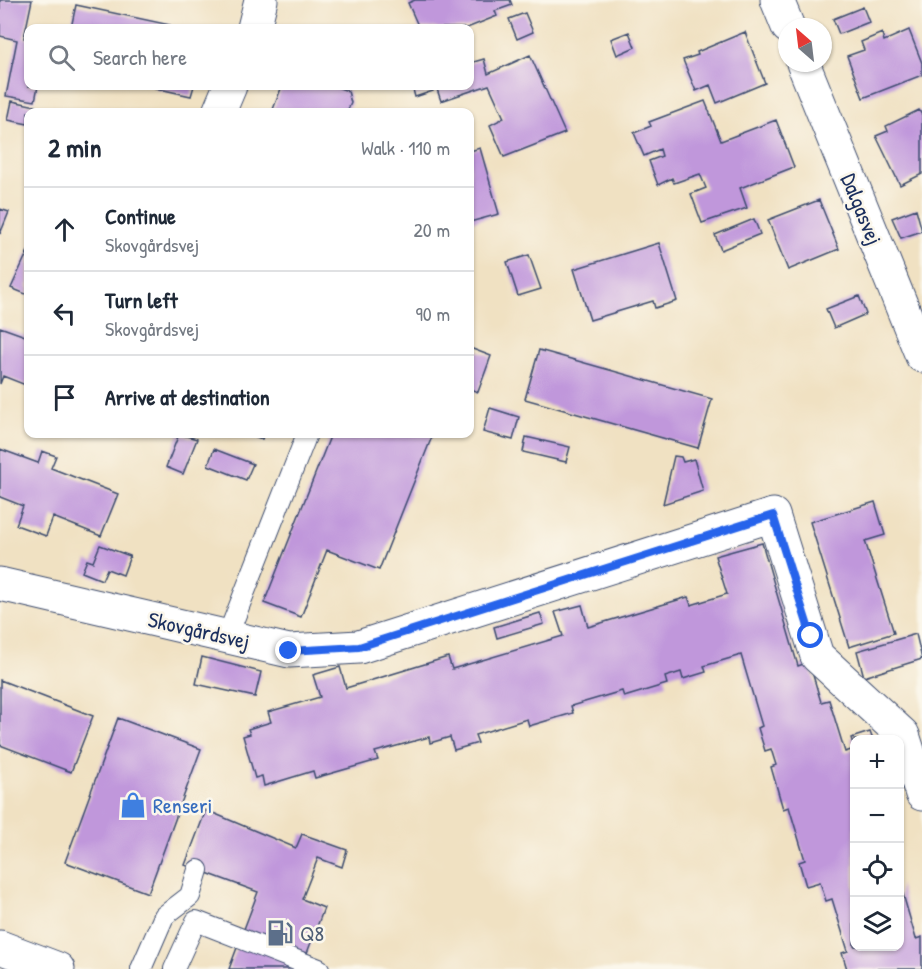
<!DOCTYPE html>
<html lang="en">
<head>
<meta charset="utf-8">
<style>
	body { margin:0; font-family:"Patrick Hand",sans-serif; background:#f6f6f7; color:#1f2937 }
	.controls { position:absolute; right:18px; bottom:18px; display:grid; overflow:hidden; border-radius:12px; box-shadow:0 2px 4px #0004 }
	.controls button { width:54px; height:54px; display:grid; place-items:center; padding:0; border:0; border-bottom:2px solid #e0e1e3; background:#fff; color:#1f2937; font:30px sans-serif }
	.compass { position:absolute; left:778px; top:18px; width:54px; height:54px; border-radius:50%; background:#fff; box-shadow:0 2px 4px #0004; rotate:332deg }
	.stop { position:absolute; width:18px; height:18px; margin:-14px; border:4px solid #2563eb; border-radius:50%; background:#fff }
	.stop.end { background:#2563eb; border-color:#fff; box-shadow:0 2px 6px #0008 }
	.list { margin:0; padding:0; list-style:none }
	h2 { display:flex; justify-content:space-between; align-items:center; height:78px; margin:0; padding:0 24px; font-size:26px }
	h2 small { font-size:20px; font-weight:400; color:#747a83 }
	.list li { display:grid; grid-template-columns:39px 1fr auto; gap:18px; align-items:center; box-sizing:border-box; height:84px; padding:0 24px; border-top:2px solid #e0e1e3 }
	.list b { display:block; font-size:22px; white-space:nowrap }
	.list p { margin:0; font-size:20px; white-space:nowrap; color:#747a83 }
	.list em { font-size:20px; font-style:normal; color:#747a83 }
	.icon { flex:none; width:33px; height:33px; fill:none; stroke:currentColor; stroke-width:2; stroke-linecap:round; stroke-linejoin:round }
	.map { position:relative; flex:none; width:922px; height:969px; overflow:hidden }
	.search { position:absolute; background:#fff; box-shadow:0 2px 4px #0004; left:24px; top:24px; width:450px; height:66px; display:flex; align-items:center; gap:15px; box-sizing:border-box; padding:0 21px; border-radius:12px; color:#747a83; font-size:22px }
	.panel { position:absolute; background:#fff; box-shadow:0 2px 4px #0004; left:24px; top:108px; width:450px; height:330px; border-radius:12px }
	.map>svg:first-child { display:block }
	.building { fill:#c097db }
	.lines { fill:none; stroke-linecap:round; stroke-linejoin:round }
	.service-casing { stroke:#3b4a6d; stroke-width:22 }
	.minor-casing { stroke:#3b4a6d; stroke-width:35 }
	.tertiary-casing { stroke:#3b4a6d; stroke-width:35 }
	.service { stroke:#fff; stroke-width:20 }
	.minor { stroke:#fff; stroke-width:33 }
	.tertiary { stroke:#fff; stroke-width:33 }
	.route { stroke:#2563eb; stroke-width:8 }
	.labels { text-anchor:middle; stroke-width:5; stroke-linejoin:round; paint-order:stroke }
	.street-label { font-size:22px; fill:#1b2f5e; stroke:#fbf7ec }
	.shop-label { font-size:22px; fill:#366cbe; stroke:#fbf7ec; text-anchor:start }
	.service-label { font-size:22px; fill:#4e5e75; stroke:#fbf7ec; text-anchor:start }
</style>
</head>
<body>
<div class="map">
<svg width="922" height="969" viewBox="0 0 922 969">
	<rect width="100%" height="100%" fill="#fbf7ec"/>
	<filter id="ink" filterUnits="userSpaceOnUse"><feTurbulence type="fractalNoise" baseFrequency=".0167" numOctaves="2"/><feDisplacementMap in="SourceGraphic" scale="12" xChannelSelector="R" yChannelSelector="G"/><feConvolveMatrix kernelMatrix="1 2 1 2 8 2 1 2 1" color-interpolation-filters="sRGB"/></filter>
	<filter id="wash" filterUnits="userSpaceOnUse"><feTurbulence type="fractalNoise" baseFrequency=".008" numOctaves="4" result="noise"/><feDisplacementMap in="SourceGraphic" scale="24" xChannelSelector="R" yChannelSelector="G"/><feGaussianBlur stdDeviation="1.35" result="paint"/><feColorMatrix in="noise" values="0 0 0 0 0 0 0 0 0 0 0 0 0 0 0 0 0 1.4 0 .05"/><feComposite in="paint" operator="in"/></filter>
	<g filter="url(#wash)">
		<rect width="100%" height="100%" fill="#f0e1c2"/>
		<g id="blocks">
			<path class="building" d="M0,0H32L24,38H28V86H38L35,101L6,96L17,40L0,36Z
				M415,0H510L512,5L495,11L497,16L467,28H419L408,3Z
				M76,5L170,25L169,28H71Z
				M863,7L869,22L839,34L833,19Z
				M525,13L533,32L517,39L509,19Z
				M909,30L922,63V75L863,98L847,56L864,50L861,42L882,33L884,41Z
				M629,32L635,47L617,55L611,39Z
				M745,32L765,83L717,103L710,85L696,91L683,60L698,55L697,52Z
				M530,55L565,133L504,157L490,125L504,118L489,85L441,101L436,86H470V63L484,59L488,74Z
				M156,86H194L191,96L155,88Z
				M282,86H334L348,91L351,103L347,112H272Z
				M412,86H432L433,91L415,97Z
				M12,101L36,106L34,112H28V124L8,120Z
				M705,101L721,141L776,120L794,167L740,188L747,208L702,223L691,194L706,188L700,174L674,183L672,178L658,185L649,161L662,156L660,149L644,156L634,133L651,126L649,122Z
				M919,110L922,115V174L900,185L876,136L888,131L886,126Z
				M480,148L499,214L470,222V151Z
				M819,200L839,249L788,270L768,220Z
				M0,209L9,212L0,234Z
				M916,209L922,231L901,238L892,218Z
				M754,219L760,234L721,250L715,235Z
				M659,243L677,301L655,308L653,301L590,320L574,269Z
				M28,251V295L11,288Z
				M529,255L541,289L518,296L507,262Z
				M859,296L866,314L834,328L826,309Z
				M0,327L28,337V386L3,376L0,384Z
				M470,348L491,356L478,392L470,389Z
				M539,350L712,399L698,448L525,399Z
				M490,408L519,417L513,440L483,432Z
				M179,434L197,439L183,474L166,467Z
				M248,434H264L262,439Z
				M331,434H433L379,570L327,550L301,617L264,603Z
				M526,437L570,447L566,462L523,452Z
				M0,449L38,463L42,451L56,456L51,468L118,494L101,536L53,517L46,536L16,525L23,506L0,497Z
				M214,449L253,464L246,480L208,465Z
				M674,456L681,457L683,462L694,459L703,491L663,504Z
				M875,502L885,535L865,541L894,633L849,647L810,522Z
				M762,543L798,666L809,662L821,702L829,700L845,752L854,749V946H900V884L916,939L922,937V969H847L842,953L848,951L832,899L826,901L820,882L806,886L799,862L805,860L789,807L783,809L771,767L776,765L771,749L765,751L758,728L762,726L741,655L704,666L706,672L683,679L681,672L665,677L667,684L624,697L622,691L571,706L573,713L529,726L527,719L475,735L478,743L454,750L450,737L430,743L429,737L375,752L378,760L315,778L313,771L264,786L262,776L255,778L243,736L250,734L248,729L271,722L268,712L320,697L313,675L340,667L346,688L448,657L452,669L563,636L555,612L582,605L588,627L688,597L691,605L727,594L715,556Z
				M100,545L130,556L123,575L107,569L102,580L82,572L87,560L93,562Z
				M540,613L544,624L497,638L494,627Z
				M916,634L922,659L864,677L857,651Z
				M202,657L261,672L255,697L196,684Z
				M0,680L93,716L71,772L0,745Z
				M118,718L201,749L148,893L65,862Z
				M870,732L873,740H854V747L851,738Z
				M206,810L296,848L302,834L347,850L342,867L318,858L302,899L324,908L301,969H229L258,892L185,865Z"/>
		</g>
	</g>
	<g filter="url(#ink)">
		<use href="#blocks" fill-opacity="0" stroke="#3b4a6d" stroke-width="1.5"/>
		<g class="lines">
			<g class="service-casing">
				<path id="service" d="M227,637L307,434
					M141,969L164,916L190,896L198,870
					M174,969L196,921L319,969"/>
			</g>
			<g class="minor-casing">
				<path id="minor" d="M777,0L788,27
					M254,28L261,0
					M803,63L922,356
					M219,112L230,86
					M0,584L289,651L359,647L773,515L817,656L903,735L922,794"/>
			</g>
			<g class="tertiary-casing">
				<path id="tertiary" d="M0,947L58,969"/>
			</g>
			<use href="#service" class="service"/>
			<use href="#minor" class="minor"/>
			<use href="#tertiary" class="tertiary"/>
		</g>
	</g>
	<g class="lines" filter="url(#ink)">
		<path class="route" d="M289,651L359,647L773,515L811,636"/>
	</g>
	<defs>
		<g id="shop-bare" transform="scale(2.07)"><path d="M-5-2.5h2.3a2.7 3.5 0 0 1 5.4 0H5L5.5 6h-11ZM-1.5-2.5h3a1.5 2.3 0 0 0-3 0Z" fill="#3f7fe0" stroke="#fbf7ec" stroke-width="2.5" paint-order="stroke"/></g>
		<g id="fuel-bare" transform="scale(2.07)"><path d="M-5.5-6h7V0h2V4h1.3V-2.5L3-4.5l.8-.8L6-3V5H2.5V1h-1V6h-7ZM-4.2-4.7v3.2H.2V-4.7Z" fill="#5c6f8a" stroke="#fbf7ec" stroke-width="2.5" paint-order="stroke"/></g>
	</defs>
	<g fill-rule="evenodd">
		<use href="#shop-bare" x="133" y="805"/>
		<use href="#fuel-bare" x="280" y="933"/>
	</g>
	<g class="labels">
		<g class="street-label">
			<text transform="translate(862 209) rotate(68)" y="8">Dalgasvej</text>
			<text transform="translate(199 630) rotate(13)" y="8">Skovgårdsvej</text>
		</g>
		<g class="shop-label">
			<text x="153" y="813">Renseri</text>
		</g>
		<g class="service-label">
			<text x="300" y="941">Q8</text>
		</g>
	</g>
</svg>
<div class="controls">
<button>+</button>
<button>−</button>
<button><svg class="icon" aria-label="locate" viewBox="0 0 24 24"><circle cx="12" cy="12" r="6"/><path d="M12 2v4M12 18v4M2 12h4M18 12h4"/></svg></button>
<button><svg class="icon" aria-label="layers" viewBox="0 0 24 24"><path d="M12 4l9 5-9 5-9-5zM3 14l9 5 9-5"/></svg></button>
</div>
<svg class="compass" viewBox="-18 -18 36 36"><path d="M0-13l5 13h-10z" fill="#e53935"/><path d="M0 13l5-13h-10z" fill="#747a83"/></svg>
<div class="stop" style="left:811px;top:636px"></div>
<div class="stop end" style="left:289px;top:651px"></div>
<div class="search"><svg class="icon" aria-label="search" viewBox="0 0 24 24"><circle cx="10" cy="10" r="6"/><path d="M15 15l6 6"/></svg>Search here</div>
<section class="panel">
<h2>2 min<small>Walk · 110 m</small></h2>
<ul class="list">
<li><svg class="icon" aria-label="ahead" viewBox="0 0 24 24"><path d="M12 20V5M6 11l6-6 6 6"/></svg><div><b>Continue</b><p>Skovgårdsvej</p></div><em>20 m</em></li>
<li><svg class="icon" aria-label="left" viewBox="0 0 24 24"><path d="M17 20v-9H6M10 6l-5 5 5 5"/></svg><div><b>Turn left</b><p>Skovgårdsvej</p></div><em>90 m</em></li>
<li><svg class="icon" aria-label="arrive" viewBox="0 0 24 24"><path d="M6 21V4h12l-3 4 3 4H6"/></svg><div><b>Arrive at destination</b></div></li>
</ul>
</section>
</div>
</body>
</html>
